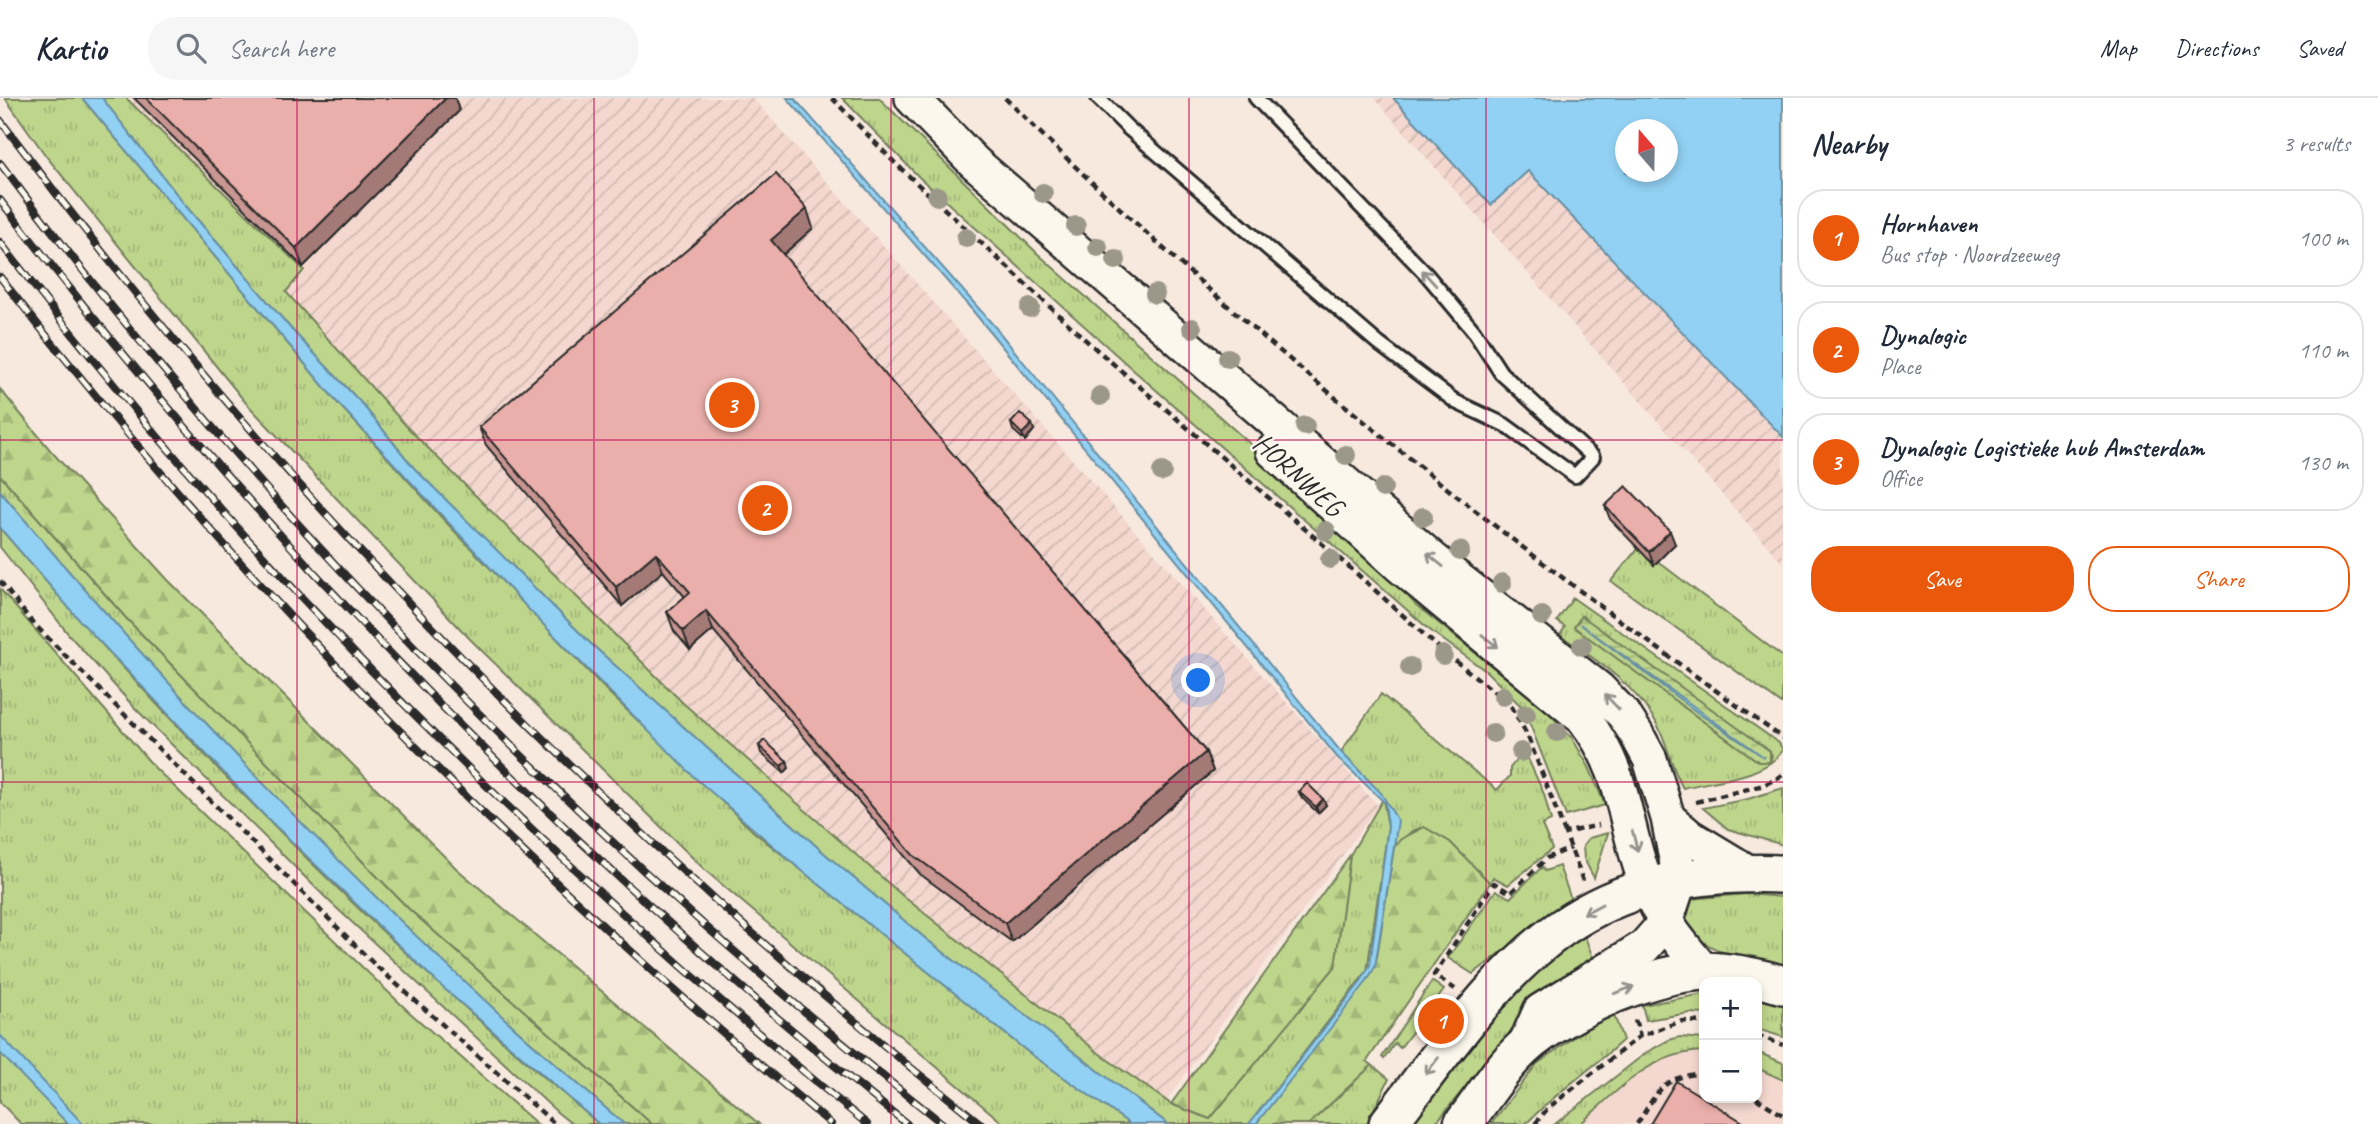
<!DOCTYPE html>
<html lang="en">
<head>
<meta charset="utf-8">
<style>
	body { margin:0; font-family:Caveat,sans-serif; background:#f6f6f7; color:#1f2937 }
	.controls { position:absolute; right:21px; bottom:21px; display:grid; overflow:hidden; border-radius:14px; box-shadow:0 4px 10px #0003 }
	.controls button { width:63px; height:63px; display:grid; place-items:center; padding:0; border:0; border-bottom:2px solid #e0e1e3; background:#fff; color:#1f2937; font:35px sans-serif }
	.compass { position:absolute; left:1615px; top:21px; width:63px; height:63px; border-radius:50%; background:#fff; box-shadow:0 4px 10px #0003; rotate:340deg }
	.you { position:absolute; left:1199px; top:583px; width:24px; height:24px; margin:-18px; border:5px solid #fff; border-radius:50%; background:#1a73e8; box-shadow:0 0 0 10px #1a73e833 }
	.badge { display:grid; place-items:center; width:46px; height:46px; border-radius:50%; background:#ea580c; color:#fff; font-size:23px; font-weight:700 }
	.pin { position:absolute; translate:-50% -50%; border:4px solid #fff; box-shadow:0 2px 7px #0006 }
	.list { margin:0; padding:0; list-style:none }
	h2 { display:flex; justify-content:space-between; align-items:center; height:91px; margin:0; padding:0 28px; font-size:30px }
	h2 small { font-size:23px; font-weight:400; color:#747a83 }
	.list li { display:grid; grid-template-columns:46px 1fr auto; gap:21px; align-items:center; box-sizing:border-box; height:98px; margin:0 14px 14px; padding:0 14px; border:2px solid #e0e1e3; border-radius:28px }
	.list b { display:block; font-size:26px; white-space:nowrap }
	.list p { margin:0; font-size:23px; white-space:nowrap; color:#747a83 }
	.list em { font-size:23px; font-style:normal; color:#747a83 }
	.actions { display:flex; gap:14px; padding:21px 28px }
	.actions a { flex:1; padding:16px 0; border:2px solid #ea580c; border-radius:28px; text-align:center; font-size:24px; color:#ea580c }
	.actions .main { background:#ea580c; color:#fff }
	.icon { flex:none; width:38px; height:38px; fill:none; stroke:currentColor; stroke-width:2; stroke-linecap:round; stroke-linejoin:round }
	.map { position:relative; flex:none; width:1783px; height:1026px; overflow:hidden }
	header { display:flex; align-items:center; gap:42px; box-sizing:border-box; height:98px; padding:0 35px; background:#fff; border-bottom:2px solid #e0e1e3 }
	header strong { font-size:33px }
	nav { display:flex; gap:38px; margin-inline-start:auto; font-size:24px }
	.search { width:490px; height:63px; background:#f6f6f7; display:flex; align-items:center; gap:18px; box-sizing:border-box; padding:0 24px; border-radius:28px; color:#747a83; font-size:26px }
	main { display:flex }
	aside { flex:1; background:#fff }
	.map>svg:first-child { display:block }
	.built { fill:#f4d8cf }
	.industrial { fill:url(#industrial-furrows); fill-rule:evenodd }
	.grass { fill:url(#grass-tufts); stroke:#74805c; stroke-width:2; fill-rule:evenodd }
	.forest { fill:url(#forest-firs); stroke:#74805c; stroke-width:2 }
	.wetland { fill:url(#wetland-marsh); stroke:#74805c; stroke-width:2 }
	.water { fill:#92d1f3; stroke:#698fa3; stroke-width:2; fill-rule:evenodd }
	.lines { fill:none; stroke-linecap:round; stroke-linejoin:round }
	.service-casing { stroke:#2b2b2b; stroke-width:18 }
	.tertiary-casing { stroke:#2b2b2b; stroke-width:38 }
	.secondary-casing { stroke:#2b2b2b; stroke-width:42 }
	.path { stroke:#2b2b2b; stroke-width:4.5; stroke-dasharray:7 5; stroke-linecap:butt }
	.service { stroke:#fbf7ec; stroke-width:12 }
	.tertiary { stroke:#fbf7ec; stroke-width:33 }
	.secondary { stroke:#fbf7ec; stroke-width:37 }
	.rail-casing { stroke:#2b2b2b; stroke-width:8 }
	.rail { stroke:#fbf7ec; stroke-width:5; stroke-dasharray:16; stroke-linecap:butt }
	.tree { fill:#9c9889 }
	.wall { fill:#c99692; stroke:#2b2b2b; stroke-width:2 }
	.shaded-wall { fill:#a47a77; stroke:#2b2b2b; stroke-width:2 }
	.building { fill:#eaafaa; stroke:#2b2b2b; stroke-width:2 }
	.oneway { stroke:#93918c }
	.grid { fill:none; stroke:#c2185b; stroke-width:2; stroke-opacity:0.55 }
	.labels { text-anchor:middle; stroke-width:5; stroke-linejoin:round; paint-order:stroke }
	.street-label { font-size:28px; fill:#2b2b2b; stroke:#fbf7ec }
</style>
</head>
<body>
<header>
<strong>Kartio</strong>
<div class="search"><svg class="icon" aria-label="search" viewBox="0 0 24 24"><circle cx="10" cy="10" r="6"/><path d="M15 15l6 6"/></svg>Search here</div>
<nav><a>Map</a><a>Directions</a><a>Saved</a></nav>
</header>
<main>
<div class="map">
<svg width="1783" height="1026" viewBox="0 0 1783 1026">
	<defs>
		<pattern id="industrial-furrows" width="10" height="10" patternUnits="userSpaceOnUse" patternTransform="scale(1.75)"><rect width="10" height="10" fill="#f4d8cf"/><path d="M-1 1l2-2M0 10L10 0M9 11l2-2" fill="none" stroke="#d1bab2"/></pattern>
		<pattern id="grass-tufts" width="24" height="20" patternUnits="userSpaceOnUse" patternTransform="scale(1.75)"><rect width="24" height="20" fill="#bed58c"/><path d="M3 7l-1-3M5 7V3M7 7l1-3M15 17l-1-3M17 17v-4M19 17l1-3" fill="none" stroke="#a3b779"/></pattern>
		<pattern id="forest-firs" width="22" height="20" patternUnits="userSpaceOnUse" patternTransform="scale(1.75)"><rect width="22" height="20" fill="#bed58c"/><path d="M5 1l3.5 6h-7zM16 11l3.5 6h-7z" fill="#a3b779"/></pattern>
		<pattern id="wetland-marsh" width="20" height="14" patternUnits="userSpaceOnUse" patternTransform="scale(1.75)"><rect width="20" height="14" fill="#bed58c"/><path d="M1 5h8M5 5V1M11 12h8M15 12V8" fill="none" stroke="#a3b779"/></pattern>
	</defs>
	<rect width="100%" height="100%" fill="#f8e9df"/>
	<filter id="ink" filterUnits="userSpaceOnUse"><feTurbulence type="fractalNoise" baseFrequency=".0143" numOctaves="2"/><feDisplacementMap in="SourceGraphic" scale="14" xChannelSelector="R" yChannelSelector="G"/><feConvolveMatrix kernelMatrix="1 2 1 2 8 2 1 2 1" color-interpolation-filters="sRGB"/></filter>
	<g filter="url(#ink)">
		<path class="built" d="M1695,953H1704V1000H1757V970L1783,982V1026H1580L1649,966Z"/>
		<path class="industrial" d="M97,0H753L1378,708L1155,1019L868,826L386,388Z
			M1374,0H1783V466ZM1626,32H1668V74H1626Z"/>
		<path class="grass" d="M5,0H82L336,303L443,421L608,594L754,734L1028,954L1130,1026H1004L706,773L471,542L246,305L46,58Z
			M102,0H126L304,172L286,194L409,331L683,605L903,798L1104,959L1171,1006L1210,1021L1334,869L1350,757L1383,701L1388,729L1367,873L1249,1026H1168L926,841L824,755L589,544L414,370L362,306L292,232L185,107Z
			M842,0H879L1038,156L1352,437L1415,506L1547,613L1572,640L1589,669L1605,707L1566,718L1524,611L1487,574L1431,533L1131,270L920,80Z
			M0,377L126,520L409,811L652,1026H624C398,833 191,620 0,393Z
			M0,430C182,644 383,845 599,1026H572L558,1015L329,803L134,609L70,538L0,449Z
			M1639,449L1783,559L1782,606L1611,483Z
			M0,491L155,670L408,913L537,1026H21L0,1004Z
			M1573,500L1779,645L1783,652C1765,680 1713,682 1683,690C1671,670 1668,645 1656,624C1633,585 1596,562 1560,537L1565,529L1557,523ZM1581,518L1766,651L1772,657L1770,664H1759L1575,529Z
			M1381,596L1497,692L1510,678V670L1524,652L1544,696L1551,723L1542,727L1552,751L1508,787L1493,779L1490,785L1450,744L1424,729L1412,733L1394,749C1403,708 1367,682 1341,654Z
			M1783,690V747L1728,731L1703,710L1748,701Z
			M1608,735L1594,780L1584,761L1583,748L1589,740Z
			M1559,768L1571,801L1473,876L1448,860L1496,792L1510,800L1542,769L1545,773Z
			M1746,796L1783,799V869C1744,860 1691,856 1681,810L1690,801Z
			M1584,836L1596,868L1526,915L1435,1026H1407L1526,879Z
			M1432,883L1444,892L1400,950L1395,945L1384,961L1382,959Z
			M1704,896V916L1690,915L1646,922L1642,907Z
			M1757,900L1783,906V939L1757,931Z
			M1614,917L1623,942C1591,972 1556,994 1526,1026H1491L1537,966L1587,930Z
			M1680,939L1704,941V953C1651,954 1618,992 1580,1026H1555L1647,954L1669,942Z
			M1757,954L1783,965V982L1757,970Z
			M1372,967L1389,981L1367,1026H1309Z"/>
		<path class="forest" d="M0,291L51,353L168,482L457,771L759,1026H652L409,811L126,520L0,377Z
			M1424,729L1450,744L1490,785L1367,963L1372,967L1309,1026H1256L1370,878L1377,859L1394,749L1401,741Z
			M1350,757L1335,869L1210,1021L1171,1006Z"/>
		<path class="wetland" d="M1582,518L1770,653V664H1759L1574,529Z"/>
		<path class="water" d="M82,0H102L185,107L292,232L362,306L414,370L589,544L824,755L926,841L1168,1026H1130L1028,954L795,767L694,679L533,516L336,303Z
			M787,0H794L995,229L1341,654L1381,695L1398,723L1375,869L1364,887L1256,1026H1249L1360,885L1370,867L1388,729L1385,705L1337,659L973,213Z
			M1393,0H1783V339L1528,73L1491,107ZM1626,32H1668V74H1626Z
			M0,393C191,620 398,833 624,1026H599L440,887L263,716L81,524L0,430Z
			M1580,526L1765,660L1698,615Z
			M0,937L83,1026H68L0,955Z"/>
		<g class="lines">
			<g class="service-casing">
				<path id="service" d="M1098,0L1128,30L1379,246L1456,304L1505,327L1575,378L1593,359L1501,275L1473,232L1427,177L1256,0"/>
			</g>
			<g class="tertiary-casing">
				<path id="tertiary" d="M912,0L974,64L1434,462L1599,591L1624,617L1637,637L1650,661L1668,720L1680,781L1666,824L1644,849L1540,913L1523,951
					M1273,353L1400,468L1584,621C1628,677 1623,730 1648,790C1661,822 1683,848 1705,874
					M1668,720L1689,738L1750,775"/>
			</g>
			<g class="secondary-casing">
				<path id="secondary" d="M1388,1026C1507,871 1565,768 1783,776
					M1463,1026C1482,1002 1500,971 1523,950C1564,912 1664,867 1720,874C1740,876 1764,881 1783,887"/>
			</g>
			<path class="path" d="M832,0L895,65L1089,245L1356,475L1439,550L1510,606L1528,639L1565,735
				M1005,0C1243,237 1508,447 1783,640
				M0,483L31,523L375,867L555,1026
				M1696,704L1764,687L1783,677
				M1583,783L1565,735L1599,727
				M1455,891L1434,877L1494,785L1510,795L1547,760L1571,750
				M1635,922L1640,938
				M1757,937L1783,947
				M1756,1000L1783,1017
				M1535,1026L1548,1010L1640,938L1682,923L1704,924
				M1637,1026C1659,992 1661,979 1704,975"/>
			<use href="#service" class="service"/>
			<use href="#tertiary" class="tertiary"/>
			<use href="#secondary" class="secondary"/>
			<g class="rail-casing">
				<path id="rail" d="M0,22C282,398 612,734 981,1026
					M0,65C269,424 590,749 943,1026
					M0,102C265,444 567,757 907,1026
					M0,144C251,472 547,764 867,1026
					M0,179C244,492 525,773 831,1026"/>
			</g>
			<use href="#rail" class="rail"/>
		</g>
		<g class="tree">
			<circle cx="1043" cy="95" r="10"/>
			<circle cx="937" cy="98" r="10"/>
			<circle cx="1076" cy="128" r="10"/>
			<circle cx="966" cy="140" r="10"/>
			<circle cx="1098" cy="149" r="10"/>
			<circle cx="1116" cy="162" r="10"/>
			<circle cx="1155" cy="196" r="10"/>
			<circle cx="1030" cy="210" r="10"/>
			<circle cx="1192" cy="230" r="10"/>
			<circle cx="1228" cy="260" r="10"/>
			<circle cx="1100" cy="298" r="10"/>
			<circle cx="1305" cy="328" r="10"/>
			<circle cx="1346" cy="357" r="10"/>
			<circle cx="1162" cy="374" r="10"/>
			<circle cx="1383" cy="390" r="10"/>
			<circle cx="1423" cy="419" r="10"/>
			<circle cx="1326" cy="433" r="10"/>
			<circle cx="1460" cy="453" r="10"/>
			<circle cx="1330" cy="461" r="10"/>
			<circle cx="1502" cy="485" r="10"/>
			<circle cx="1542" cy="518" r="10"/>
			<circle cx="1582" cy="548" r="10"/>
			<circle cx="1443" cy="557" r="10"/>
			<circle cx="1410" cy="569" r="10"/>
			<circle cx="1503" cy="598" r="10"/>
			<circle cx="1526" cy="616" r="10"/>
			<circle cx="1557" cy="634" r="10"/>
			<circle cx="1493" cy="635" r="10"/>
			<circle cx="1521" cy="654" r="10"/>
		</g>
		<path class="wall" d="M134,0H455L459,13L303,169Z
			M813,130L783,157L1206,654L1213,673L1012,844L920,776L713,532L690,552L674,533L667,514L685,499L663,473L622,508L486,347L479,329Z
			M1011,325L1034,332L1025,343L1013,332Z
			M1605,408L1675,446L1654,467L1610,421Z
			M759,648L787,663L789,670L784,675L761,655Z
			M1299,694L1323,701L1326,707L1318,715L1302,700Z"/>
		<path class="shaded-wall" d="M446,0H455L459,13L303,169L296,150Z
			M807,111L813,130L778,161L771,142Z
			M1032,326L1034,332L1025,343L1022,336Z
			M1670,433L1675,446L1654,467L1649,454Z
			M656,455L663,473L622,508L616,489Z
			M706,513L713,532L690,552L683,533Z
			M1206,654L1213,673L1012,844L1005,825Z
			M787,663L789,670L784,675L781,668Z
			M1323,701L1326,707L1318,715L1316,709Z"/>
		<path class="building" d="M146,0H446L296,150Z
			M776,76L807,111L771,142L1206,654L1005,825L913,757L706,513L683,533L667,514L690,494L656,455L616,489L479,329Z
			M1020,315L1032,326L1022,336L1011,325Z
			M1626,388L1670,433L1649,454L1605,408Z
			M764,642L787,663L781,668L759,648Z
			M1307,685L1323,701L1316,709L1299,694Z
			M1676,983L1746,1026H1650Z"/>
		<defs><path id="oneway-shaft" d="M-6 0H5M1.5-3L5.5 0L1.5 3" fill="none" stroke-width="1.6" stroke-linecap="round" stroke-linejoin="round" transform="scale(1.75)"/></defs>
		<g class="oneway">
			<use href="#oneway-shaft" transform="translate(1429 180) rotate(-132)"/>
			<use href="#oneway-shaft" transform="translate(1435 462) rotate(-141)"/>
			<use href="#oneway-shaft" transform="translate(1490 543) rotate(38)"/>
			<use href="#oneway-shaft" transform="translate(1612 604) rotate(-134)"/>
			<use href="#oneway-shaft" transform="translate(1635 743) rotate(75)"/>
			<use href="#oneway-shaft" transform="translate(1593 811) rotate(152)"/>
			<use href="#oneway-shaft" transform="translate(1624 892) rotate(-20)"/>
			<use href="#oneway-shaft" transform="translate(1432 968) rotate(128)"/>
		</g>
	</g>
	<path class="grid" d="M297,0V1026M594,0V1026M891,0V1026M1189,0V1026M1486,0V1026M0,342H1783M0,684H1783"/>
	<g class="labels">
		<g class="street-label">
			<text transform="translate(1299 376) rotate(42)" y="10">HORNWEG</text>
		</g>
	</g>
</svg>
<div class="controls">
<button>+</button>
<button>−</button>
</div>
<svg class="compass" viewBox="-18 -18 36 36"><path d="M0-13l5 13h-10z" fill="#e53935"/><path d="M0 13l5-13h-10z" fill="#747a83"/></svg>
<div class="you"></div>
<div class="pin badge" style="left:1441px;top:923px">1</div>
<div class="pin badge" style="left:765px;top:410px">2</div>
<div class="pin badge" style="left:732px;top:307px">3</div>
</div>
<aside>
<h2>Nearby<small>3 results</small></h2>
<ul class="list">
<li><span class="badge">1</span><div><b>Hornhaven</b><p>Bus stop · Noordzeeweg</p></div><em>100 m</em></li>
<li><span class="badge">2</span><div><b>Dynalogic</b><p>Place</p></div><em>110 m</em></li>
<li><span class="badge">3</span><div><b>Dynalogic Logistieke hub Amsterdam</b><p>Office</p></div><em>130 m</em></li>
</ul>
<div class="actions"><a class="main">Save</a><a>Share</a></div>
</aside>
</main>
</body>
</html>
